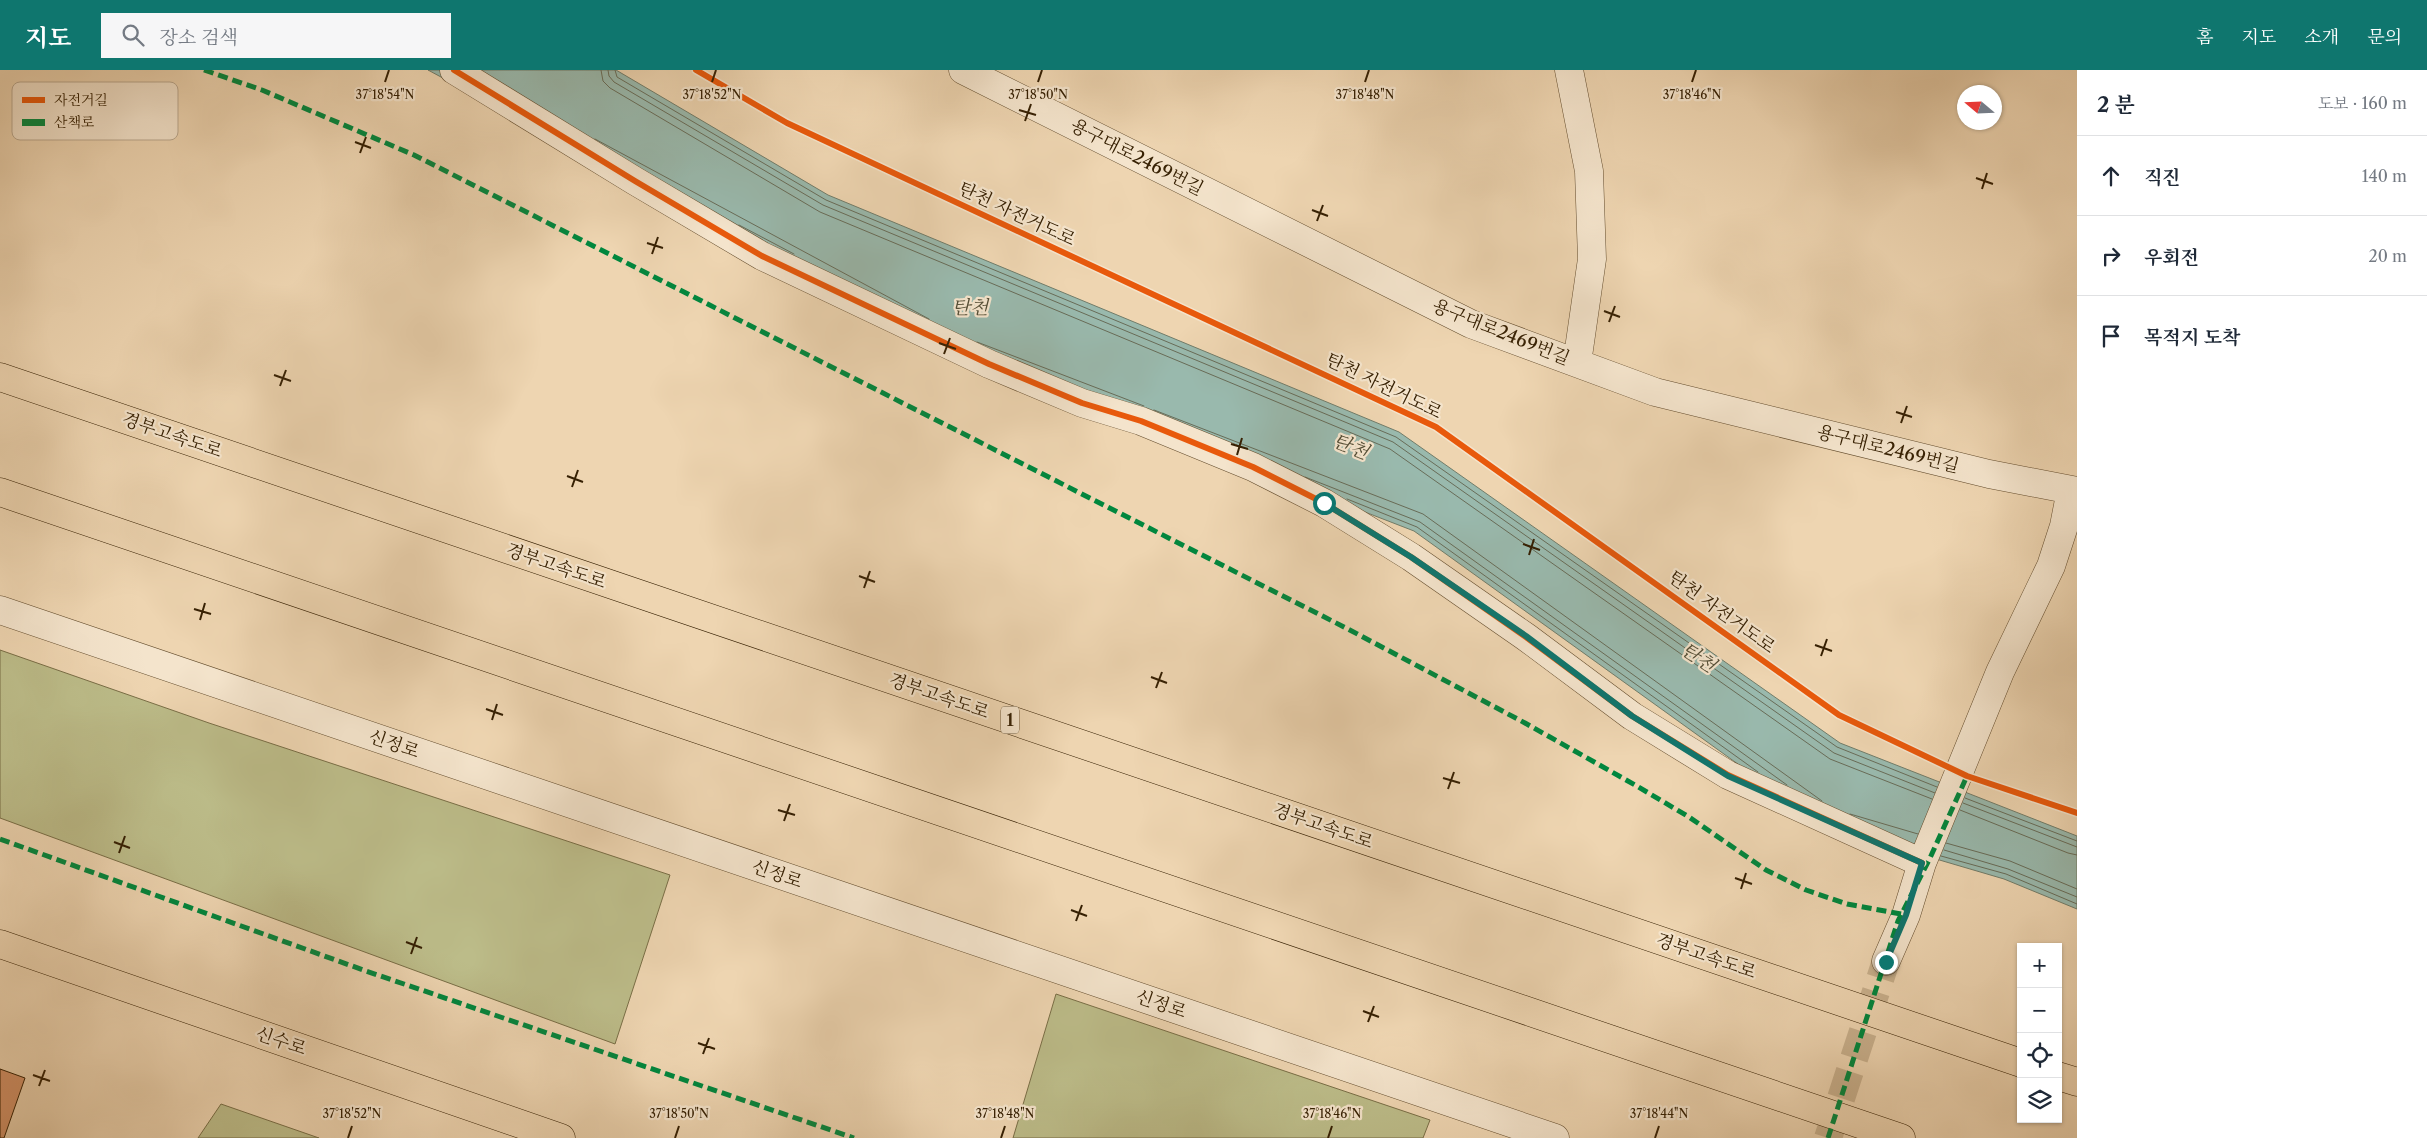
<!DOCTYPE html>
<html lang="ko">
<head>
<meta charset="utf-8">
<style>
	body { margin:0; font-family:"Libre Caslon Text","Noto Serif KR",serif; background:#f6f6f7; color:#1f2937 }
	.controls { position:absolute; right:15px; bottom:15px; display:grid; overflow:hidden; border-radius:0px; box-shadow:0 1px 4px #0004 }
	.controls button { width:45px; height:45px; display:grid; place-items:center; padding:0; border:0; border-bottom:1px solid #e0e1e3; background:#fff; color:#1f2937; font:25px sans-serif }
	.compass { position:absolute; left:1957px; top:15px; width:45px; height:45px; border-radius:50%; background:#fff; box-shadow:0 1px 4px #0004; rotate:289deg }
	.stop { position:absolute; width:15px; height:15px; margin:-11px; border:4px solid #0f766e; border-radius:50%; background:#fff }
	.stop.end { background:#0f766e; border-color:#fff; box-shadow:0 1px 5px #0008 }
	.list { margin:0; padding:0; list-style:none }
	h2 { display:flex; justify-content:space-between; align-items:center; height:65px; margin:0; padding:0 20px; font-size:21px }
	h2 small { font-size:16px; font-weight:400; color:#747a83 }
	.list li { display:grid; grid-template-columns:32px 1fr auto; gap:15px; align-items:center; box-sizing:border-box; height:80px; padding:0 20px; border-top:1px solid #e0e1e3 }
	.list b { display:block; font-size:19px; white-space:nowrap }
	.list em { font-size:16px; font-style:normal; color:#747a83 }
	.icon { flex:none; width:28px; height:28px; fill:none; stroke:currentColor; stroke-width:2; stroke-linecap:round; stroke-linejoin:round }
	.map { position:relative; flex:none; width:2077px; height:1068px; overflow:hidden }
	header { display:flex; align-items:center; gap:30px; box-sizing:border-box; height:70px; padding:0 25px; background:#0f766e; color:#fff }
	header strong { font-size:24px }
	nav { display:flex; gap:28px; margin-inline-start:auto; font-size:18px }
	.search { width:350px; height:45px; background:#f6f6f7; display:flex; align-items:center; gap:12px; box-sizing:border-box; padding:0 18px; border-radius:0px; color:#747a83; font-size:19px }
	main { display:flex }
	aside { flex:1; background:#fff }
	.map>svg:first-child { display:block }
	.green { fill:#bcbc89; stroke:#796e46 }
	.water { fill:#99b9ad; stroke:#717c69 }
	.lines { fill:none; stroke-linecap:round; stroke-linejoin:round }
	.shore { stroke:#686c58; stroke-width:1 }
	.building { fill:#d49369; stroke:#362003 }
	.minor-tunnel { stroke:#c9b18e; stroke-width:28; stroke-dasharray:28 14; stroke-linecap:butt }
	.minor-casing { stroke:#644d2e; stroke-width:29 }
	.major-casing { stroke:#362003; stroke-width:29 }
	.highway-casing { stroke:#362003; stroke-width:29 }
	.minor { stroke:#f4e4cc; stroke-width:28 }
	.major { stroke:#eed5b1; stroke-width:28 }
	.highway { stroke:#eed5b1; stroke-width:28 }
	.quiet { stroke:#00873e; stroke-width:5; stroke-dasharray:10 5; stroke-linecap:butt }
	.cycleway-casing { stroke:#f4e4cc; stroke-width:9 }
	.cycleway { stroke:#e8590c; stroke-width:6 }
	.route { stroke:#0f766e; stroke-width:6 }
	.ticks { fill:none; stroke:#362003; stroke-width:2 }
	.labels { text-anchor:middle; stroke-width:4.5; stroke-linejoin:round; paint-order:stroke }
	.shield { fill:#f4e4cc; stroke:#6f5b3f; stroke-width:1 }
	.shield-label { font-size:16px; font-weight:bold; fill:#362003 }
	.street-label { font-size:18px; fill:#362003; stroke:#f4e4cc }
	.water-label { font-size:19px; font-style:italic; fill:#544e36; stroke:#f4e4cc }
	.key { fill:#f4e4cc; stroke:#bba990; stroke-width:1 }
	.key-label { font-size:14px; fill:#362003 }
	.ticks-label { font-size:12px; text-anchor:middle; fill:#362003; stroke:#f4e4cc; stroke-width:4.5; stroke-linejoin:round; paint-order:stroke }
</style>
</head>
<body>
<header>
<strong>지도</strong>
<div class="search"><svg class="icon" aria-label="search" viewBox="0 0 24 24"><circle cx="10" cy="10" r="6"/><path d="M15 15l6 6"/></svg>장소 검색</div>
<nav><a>홈</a><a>지도</a><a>소개</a><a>문의</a></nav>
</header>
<main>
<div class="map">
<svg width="2077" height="1068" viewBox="0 0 2077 1068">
	<rect width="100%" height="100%" fill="#eed5b1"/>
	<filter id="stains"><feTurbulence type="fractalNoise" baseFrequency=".004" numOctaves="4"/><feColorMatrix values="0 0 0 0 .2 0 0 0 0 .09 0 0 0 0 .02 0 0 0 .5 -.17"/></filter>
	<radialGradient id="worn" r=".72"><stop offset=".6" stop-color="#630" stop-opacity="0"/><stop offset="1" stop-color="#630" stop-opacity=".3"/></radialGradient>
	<path class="green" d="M0,580L209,653L670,805L615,974L0,748Z
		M1056,924L1430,1050L1423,1068H1013Z
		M221,1034L319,1068H198Z"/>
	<path class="water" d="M428,0H616L828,125L1399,362L1840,673L2077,766V839L2004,809L1824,756L1414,461L949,281Z"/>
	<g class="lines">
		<path class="shore" d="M601,0L603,11L610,18L820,142L1390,379L1830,689L1932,729
			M608,0L609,6L614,12L823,135L1393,372L1834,683L1935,723
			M615,0L617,7L826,130L1396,367L1837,677L1937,717
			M595,69L929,249
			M739,155L794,184
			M977,272L1144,336
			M1154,340L1423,444L1822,731
			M1305,407L1420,452L1787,715
			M1347,429L1417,457L1758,702
			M1965,728L2077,771
			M1963,733L2077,777
			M1960,740L2068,783L2077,785
			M1850,744L1918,764
			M1946,773L2010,791L2077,819
			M1944,780L2008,799L2077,827
			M1941,786L2006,804L2077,834"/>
	</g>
	<path class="building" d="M0,999L25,1008L4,1068H0Z"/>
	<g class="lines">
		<path class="minor-tunnel" d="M1828,1068L1886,891"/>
		<g class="minor-casing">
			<path id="minor" d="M454,0L635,111L762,186L989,294L1082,333L1141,351L1253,397L1324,433L1411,487L1526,567L1632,646L1728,705L1922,793
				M963,0L1471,254L1655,322L1989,404L2077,421
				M1569,0L1589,101L1592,189L1577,293
				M0,540L1555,1068
				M1886,891L1906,845L1922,793L2000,602L2051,496L2064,456L2071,420"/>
		</g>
		<g class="major-casing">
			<path id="major" d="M0,874L561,1068"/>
		</g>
		<g class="highway-casing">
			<path id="highway" d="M0,307L2021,993
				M0,422L1901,1068
				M2058,1006L2077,1012"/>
		</g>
		<use href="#minor" class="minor"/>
		<use href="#major" class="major"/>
		<use href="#highway" class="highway"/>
		<path class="quiet" d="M204,0L262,20L414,85L1348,559L1525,653L1635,715L1689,747L1766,800L1806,820L1847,834L1906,845
			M0,769L366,901L854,1068
			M1828,1068L1898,851L1930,788L1967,706"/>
		<g class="cycleway-casing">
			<path id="cycleway" d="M454,0L635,111L762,186L989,294L1082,333L1141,351L1253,397L1324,433L1411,487L1526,567L1632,646L1728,705L1922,793
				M696,0L787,53L1436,357L1839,645L1967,706L2077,743"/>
		</g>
		<use href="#cycleway" class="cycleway"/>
	</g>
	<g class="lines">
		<path class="route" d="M1324,433L1411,487L1526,566L1632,646L1728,706L1922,793L1906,845L1886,892"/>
	</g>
	<path class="ticks" d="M385,12L389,0M712,12L716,0M1038,12L1042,0M1365,12L1369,0M1692,12L1696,0M1019,40L1036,45M1025,51L1031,34M355,72L371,78M360,83L366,67M1976,108L1993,114M1982,119L1987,103M1312,140L1328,146M1317,151L1323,135M647,173L663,178M652,184L658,167M1604,241L1620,247M1609,252L1615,236M939,273L956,279M944,284L950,268M274,305L291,311M280,316L286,300M1896,342L1912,347M1901,353L1907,336M1231,374L1248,379M1237,385L1242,368M567,406L583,412M572,417L578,400M1523,474L1540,480M1529,485L1534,469M859,506L875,512M864,518L870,501M194,539L211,544M200,550L205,533M1815,575L1832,581M1821,586L1827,569M1151,607L1167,613M1156,618L1162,602M486,639L503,645M492,650L497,634M1443,708L1460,713M1448,719L1454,702M778,740L795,745M784,751L790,734M114,772L130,778M119,783L125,766M1735,808L1752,814M1741,819L1746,803M1071,840L1087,846M1076,851L1082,835M406,872L422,878M411,884L417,867M1363,941L1379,947M1368,952L1374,936M698,973L715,979M703,984L709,968M33,1005L50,1011M39,1016L45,1000M348,1068L352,1056M675,1068L679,1056M1001,1068L1005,1056M1328,1068L1332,1056M1655,1068L1659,1056"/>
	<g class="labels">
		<rect class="shield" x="1001" y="636.5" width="18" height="27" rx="4"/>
		<g class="shield-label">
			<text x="1010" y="656">1</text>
		</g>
		<g class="street-label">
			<text transform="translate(1137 87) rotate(27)" y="6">용구대로2469번길</text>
			<text transform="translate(1017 144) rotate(25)" y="6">탄천 자전거도로</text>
			<text transform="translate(1501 262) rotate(22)" y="6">용구대로2469번길</text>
			<text transform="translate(1384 316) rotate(26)" y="6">탄천 자전거도로</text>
			<text transform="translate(172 365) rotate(19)" y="6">경부고속도로</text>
			<text transform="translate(1888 379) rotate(14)" y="6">용구대로2469번길</text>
			<text transform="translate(556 496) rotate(19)" y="6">경부고속도로</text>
			<text transform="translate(1722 542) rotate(36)" y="6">탄천 자전거도로</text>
			<text transform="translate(939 626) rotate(19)" y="6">경부고속도로</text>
			<text transform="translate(394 674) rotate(19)" y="6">신정로</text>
			<text transform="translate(1323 756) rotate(19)" y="6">경부고속도로</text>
			<text transform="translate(777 804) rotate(19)" y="6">신정로</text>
			<text transform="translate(1706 886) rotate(19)" y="6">경부고속도로</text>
			<text transform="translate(1161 934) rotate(19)" y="6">신정로</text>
			<text transform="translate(281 971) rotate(19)" y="6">신수로</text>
		</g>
		<g class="water-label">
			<text x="970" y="244">탄천</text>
			<text transform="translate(1351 376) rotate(22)" y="7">탄천</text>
			<text transform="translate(1699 587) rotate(34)" y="7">탄천</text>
		</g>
	</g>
	<rect x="12" y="12" width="166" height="58" rx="8" class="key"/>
	<rect x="22" y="27" width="23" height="6" fill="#e8590c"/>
	<rect x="22" y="49" width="23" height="7" fill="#00873e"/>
	<g class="key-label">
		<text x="54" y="35">자전거길</text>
		<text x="54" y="57">산책로</text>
	</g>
	<g class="ticks-label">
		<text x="385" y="29">37°18'54"N</text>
		<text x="712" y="29">37°18'52"N</text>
		<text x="1038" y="29">37°18'50"N</text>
		<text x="1365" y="29">37°18'48"N</text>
		<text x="1692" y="29">37°18'46"N</text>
		<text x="352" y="1048">37°18'52"N</text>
		<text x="679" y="1048">37°18'50"N</text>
		<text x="1005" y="1048">37°18'48"N</text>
		<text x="1332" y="1048">37°18'46"N</text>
		<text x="1659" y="1048">37°18'44"N</text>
	</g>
	<rect width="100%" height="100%" filter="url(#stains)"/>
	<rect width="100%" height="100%" fill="url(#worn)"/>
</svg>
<div class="controls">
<button>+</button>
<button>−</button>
<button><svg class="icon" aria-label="locate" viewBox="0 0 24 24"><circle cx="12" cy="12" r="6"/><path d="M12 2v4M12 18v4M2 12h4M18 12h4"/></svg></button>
<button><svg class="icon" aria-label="layers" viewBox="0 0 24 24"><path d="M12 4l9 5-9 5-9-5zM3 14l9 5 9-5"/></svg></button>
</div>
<svg class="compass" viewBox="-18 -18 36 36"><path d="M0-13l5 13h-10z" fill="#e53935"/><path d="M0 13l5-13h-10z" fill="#747a83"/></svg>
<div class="stop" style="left:1324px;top:433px"></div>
<div class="stop end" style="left:1886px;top:892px"></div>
</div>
<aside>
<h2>2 분<small>도보 · 160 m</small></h2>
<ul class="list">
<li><svg class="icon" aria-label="ahead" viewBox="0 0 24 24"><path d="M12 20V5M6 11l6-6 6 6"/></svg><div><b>직진</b></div><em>140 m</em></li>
<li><svg class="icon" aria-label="right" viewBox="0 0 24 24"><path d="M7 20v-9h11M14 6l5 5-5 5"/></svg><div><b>우회전</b></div><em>20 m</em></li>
<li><svg class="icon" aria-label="arrive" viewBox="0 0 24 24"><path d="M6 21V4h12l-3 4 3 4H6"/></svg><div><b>목적지 도착</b></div></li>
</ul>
</aside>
</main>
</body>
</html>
